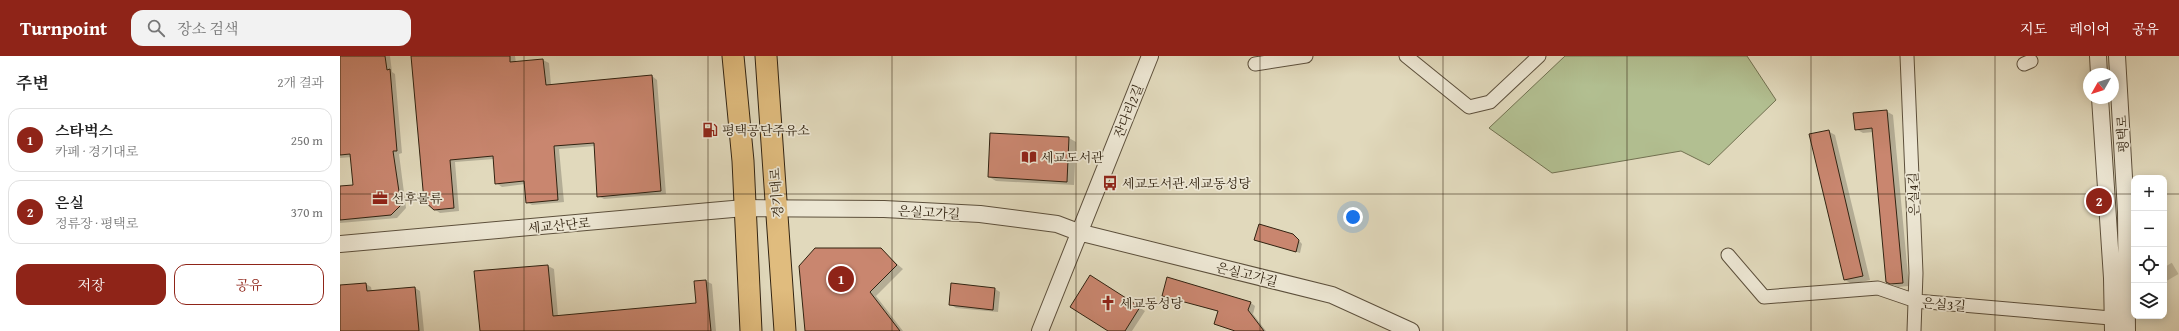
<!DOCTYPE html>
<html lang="ko">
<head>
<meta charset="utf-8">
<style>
	body { margin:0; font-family:"Gentium Book Plus","Noto Serif KR",serif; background:#f2f2f2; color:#222 }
	.controls { position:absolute; right:12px; bottom:12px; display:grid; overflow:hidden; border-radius:8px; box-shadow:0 2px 10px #0003 }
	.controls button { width:36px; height:36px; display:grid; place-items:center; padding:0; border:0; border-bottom:1px solid #e0e0e0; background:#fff; color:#222; font:20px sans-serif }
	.compass { position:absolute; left:1743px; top:12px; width:36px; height:36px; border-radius:50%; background:#fff; box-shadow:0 2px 10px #0003; rotate:231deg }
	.you { position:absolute; left:1013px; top:161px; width:14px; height:14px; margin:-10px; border:3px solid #fff; border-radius:50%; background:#1a73e8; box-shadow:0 0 0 6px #1a73e833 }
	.badge { display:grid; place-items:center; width:26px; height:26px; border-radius:50%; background:#8f2418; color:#fff; font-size:13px; font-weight:700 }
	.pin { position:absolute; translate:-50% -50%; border:2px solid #fff; box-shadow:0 1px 4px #0006 }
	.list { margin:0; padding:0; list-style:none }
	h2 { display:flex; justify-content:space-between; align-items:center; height:52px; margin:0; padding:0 16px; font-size:17px }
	h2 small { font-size:13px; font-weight:400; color:#767676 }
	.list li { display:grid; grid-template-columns:26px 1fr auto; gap:12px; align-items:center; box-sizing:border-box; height:64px; margin:0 8px 8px; padding:0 8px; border:1px solid #e0e0e0; border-radius:12px }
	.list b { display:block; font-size:15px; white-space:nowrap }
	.list p { margin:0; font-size:13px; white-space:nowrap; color:#767676 }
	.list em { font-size:13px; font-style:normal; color:#767676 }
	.actions { display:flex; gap:8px; padding:12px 16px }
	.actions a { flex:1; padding:9px 0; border:1px solid #8f2418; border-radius:12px; text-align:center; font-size:14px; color:#8f2418 }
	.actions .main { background:#8f2418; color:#fff }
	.icon { flex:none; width:22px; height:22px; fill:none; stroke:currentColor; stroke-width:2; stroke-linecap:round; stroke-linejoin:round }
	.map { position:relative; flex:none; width:1839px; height:275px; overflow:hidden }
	header { display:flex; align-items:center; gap:24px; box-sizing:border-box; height:56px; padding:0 20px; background:#8f2418; color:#fff }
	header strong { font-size:19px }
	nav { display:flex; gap:22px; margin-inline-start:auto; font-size:14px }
	.search { width:280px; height:36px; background:#f2f2f2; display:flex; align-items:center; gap:10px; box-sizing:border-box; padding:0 14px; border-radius:12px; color:#767676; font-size:15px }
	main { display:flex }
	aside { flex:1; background:#fff }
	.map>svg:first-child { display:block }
	.green { fill:#b2bf91; stroke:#727151 }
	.shadow { fill:#0003 }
	.building { fill:#c9866f; stroke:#312311 }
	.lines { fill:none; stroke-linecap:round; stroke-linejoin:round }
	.minor-tunnel { stroke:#beb59a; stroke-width:13; stroke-dasharray:13 6; stroke-linecap:butt }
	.minor-casing { stroke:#5d503c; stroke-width:15 }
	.tertiary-casing { stroke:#5d503c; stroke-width:18 }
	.primary-casing { stroke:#312311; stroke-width:23 }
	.minor { stroke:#ece6d3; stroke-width:13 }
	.tertiary { stroke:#ece6d3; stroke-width:16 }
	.primary { stroke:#e0bc7e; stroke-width:21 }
	.grid { fill:none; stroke:#312311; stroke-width:1; stroke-opacity:0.55 }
	.labels { text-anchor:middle; stroke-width:3.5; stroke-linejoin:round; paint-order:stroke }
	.street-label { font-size:13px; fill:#312311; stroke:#ece6d3 }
	.poi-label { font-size:13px; fill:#312311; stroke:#ece6d3; text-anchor:start }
</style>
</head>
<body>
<header>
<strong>Turnpoint</strong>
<div class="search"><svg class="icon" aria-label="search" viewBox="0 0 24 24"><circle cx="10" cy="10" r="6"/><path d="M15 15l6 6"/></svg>장소 검색</div>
<nav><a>지도</a><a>레이어</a><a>공유</a></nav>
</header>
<main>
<aside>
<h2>주변<small>2개 결과</small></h2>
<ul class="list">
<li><span class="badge">1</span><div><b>스타벅스</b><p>카페 · 경기대로</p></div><em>250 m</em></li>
<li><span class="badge">2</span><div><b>은실</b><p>정류장 · 평택로</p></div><em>370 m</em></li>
</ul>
<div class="actions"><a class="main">저장</a><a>공유</a></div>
</aside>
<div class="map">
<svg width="1839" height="275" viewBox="0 0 1839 275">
	<rect width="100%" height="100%" fill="#e1d9bc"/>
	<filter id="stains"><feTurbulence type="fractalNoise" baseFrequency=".005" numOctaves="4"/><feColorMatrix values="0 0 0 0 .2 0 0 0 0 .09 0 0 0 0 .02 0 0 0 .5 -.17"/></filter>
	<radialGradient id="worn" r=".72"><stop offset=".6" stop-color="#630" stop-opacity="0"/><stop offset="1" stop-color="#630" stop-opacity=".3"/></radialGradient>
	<path class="green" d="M1225,0H1407L1436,44L1369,109L1341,95L1212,117L1149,72Z"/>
	<path class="shadow" d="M0,0H50L52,16L55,18L62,97L59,98L66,152L57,162L0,167V131L14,130L12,101L0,102Z
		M72,0H175L176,7L203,4L209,7L211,29L312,20L317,24L326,138L264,143L258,140L255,90L219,93L224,146L192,149L187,146L185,128L162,131L156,127L154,103L115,106L119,155L100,157L94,153Z
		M1546,55L1553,59L1569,230L1558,231L1547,226L1533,76L1523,77L1516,73Z
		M1488,75L1495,79L1530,224L1512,228L1505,224Z
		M651,78L729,82L736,86L734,129L656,125L649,121Z
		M953,178L962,188L960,197L915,183Z
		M540,194L563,213L536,240L563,275H466Z
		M208,210L214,213L218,260L357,248L366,225L372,228L376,275H141L135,216Z
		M828,222L911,247L915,250L913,258L926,275H898L894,271L889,273L880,270L875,268L879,256L823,239Z
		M756,223L805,255L792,275H770Z
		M26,228L31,231L32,236L75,232L80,235L84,275H0V230Z
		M655,233L660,236L658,256L616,252L610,248Z"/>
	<path class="building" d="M0,0H45L47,14L50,13L57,95H53L61,149L51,159L0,164V130L13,129L10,98L0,99Z
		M71,0H170V6L203,3L206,29L312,19L321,135L257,141L254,87L214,90L218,144L186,147L184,125L155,128L153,100L110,104L114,152L94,154L84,145Z
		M1547,54L1563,227L1550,228L1546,226L1532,72L1515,74L1513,57Z
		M1489,74L1523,220L1504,224L1469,78Z
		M650,77L729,81L727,126L648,121Z
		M919,168L953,178L959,184L956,196L914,184Z
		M475,192H541L557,209L530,236L560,275H465L459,210Z
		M208,209L213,260L356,247L354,225L366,224L371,275H140L134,215Z
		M750,219L800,251L785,275H768L730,251Z
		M827,221L911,246L908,254L924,275H895L874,268L878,255L822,240Z
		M26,227L27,235L75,231L79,275H0V229Z
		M611,227L655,232L653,254L609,249Z"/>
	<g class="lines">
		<path class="minor-tunnel" d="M1824,219L1839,210"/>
		<g class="minor-casing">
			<path id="minor" d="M1066,0L1129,51L1150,46L1199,0
				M1567,0L1576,217L1574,275
				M915,8L966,0
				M1684,8L1691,5
				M1388,199L1424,241L1538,232L1576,245L1782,263"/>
		</g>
		<g class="tertiary-casing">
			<path id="tertiary" d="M1758,0L1759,18
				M1777,0L1786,156L1787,275
				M1760,42L1772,222L1773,275
				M0,188L404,152L544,153L640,158L717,168L738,176L992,239L1071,275
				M700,275L810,0"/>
		</g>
		<g class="primary-casing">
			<path id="primary" d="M393,0L403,105L411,275
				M426,0L445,275"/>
		</g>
		<use href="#minor" class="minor"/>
		<use href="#tertiary" class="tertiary"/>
		<use href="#primary" class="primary"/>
	</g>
	<path class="grid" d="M184,0V275M368,0V275M552,0V275M736,0V275M920,0V275M1103,0V275M1287,0V275M1471,0V275M1655,0V275M0,138H1794M1824,138H1839"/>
	<defs>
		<g id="fuel-bare" transform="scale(1.2)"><path d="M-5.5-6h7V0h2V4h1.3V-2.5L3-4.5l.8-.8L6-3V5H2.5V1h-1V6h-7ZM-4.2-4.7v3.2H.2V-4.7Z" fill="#8f2418" stroke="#ece6d3" stroke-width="2.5" paint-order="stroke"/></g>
		<g id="library-bare" transform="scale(1.2)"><path d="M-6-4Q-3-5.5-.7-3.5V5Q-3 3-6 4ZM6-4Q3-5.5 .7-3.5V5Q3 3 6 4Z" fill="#8f2418" stroke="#ece6d3" stroke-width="2.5" paint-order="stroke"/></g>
		<g id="bus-bare" transform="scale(1.2)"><path d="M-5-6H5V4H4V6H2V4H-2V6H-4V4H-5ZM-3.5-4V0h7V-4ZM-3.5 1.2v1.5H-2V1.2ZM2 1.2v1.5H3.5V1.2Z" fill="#8f2418" stroke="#ece6d3" stroke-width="2.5" paint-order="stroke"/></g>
		<g id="office-bare" transform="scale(1.2)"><path d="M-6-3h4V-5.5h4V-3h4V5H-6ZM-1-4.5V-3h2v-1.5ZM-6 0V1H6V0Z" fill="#8f2418" stroke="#ece6d3" stroke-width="2.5" paint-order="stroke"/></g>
		<g id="church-bare" transform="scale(1.2)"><path d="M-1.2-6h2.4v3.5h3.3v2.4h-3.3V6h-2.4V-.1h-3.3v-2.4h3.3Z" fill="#8f2418" stroke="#ece6d3" stroke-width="2.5" paint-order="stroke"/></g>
	</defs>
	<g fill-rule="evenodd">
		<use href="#fuel-bare" x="370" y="74"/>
		<use href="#library-bare" x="689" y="101"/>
		<use href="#bus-bare" x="770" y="127"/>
		<use href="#office-bare" x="40" y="142"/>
		<use href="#church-bare" x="768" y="247"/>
	</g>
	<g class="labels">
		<g class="street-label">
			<text transform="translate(788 55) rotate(-68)" y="5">잔다리2길</text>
			<text transform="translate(1782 78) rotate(-93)" y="5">평택로</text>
			<text transform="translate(436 137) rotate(-94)" y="5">경기대로</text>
			<text transform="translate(1573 138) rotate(-92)" y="5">은실4길</text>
			<text transform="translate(589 156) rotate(3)" y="5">은실고가길</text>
			<text transform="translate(219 169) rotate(-5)" y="5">세교산단로</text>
			<text transform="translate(907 218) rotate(14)" y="5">은실고가길</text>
			<text transform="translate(1604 248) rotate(5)" y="5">은실3길</text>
		</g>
		<g class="poi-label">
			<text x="382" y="79">평택공단주유소</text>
			<text x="701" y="106">세교도서관</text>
			<text x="782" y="132">세교도서관.세교동성당</text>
			<text x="52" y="147">선후물류</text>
			<text x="780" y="252">세교동성당</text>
		</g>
	</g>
	<rect width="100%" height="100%" filter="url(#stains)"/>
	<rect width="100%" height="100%" fill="url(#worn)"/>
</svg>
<div class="controls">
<button>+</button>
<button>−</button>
<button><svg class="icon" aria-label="locate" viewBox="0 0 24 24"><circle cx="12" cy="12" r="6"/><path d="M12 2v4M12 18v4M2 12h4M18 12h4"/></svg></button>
<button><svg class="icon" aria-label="layers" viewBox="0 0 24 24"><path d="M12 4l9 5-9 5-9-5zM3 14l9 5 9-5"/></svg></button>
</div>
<svg class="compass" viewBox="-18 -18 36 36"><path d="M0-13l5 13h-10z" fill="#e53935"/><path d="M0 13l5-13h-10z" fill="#767676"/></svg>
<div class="you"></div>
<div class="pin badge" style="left:501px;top:223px">1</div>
<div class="pin badge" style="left:1759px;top:145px">2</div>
</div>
</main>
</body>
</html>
